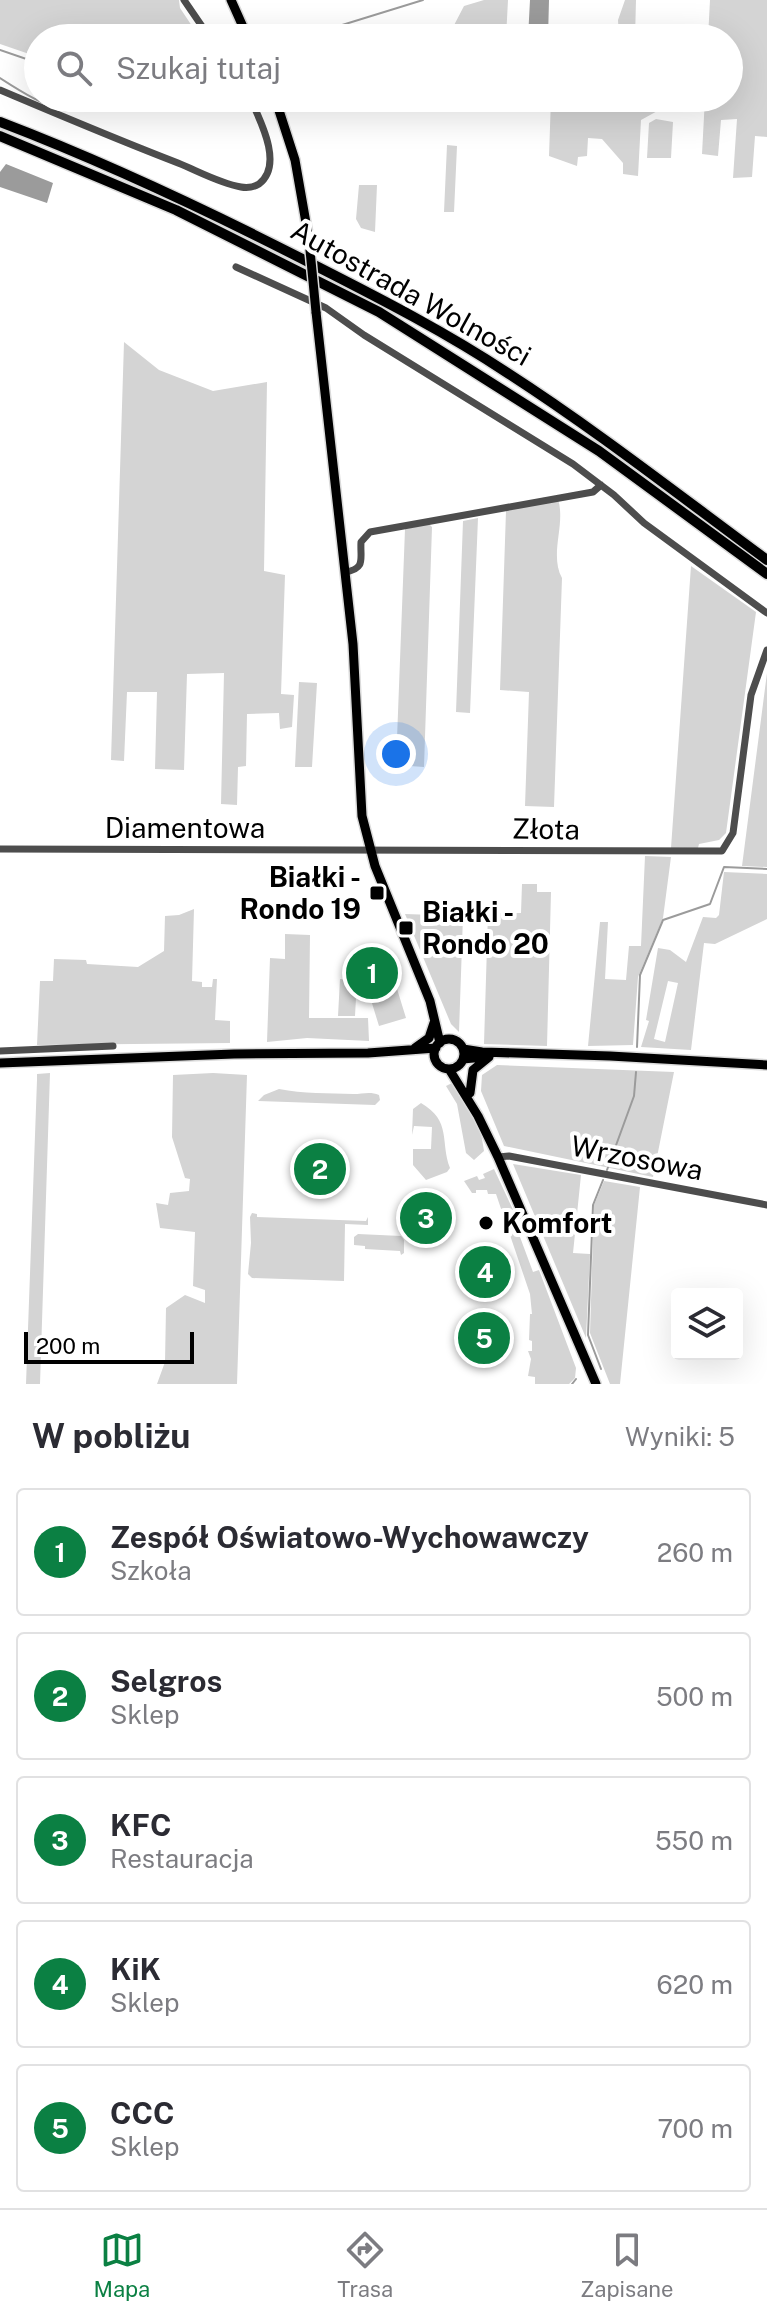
<!DOCTYPE html>
<html lang="pl">
<head>
<meta charset="utf-8">
<style>
	body { margin:0; font-family:"Public Sans",sans-serif; background:#f2f2f3; color:#2b2b33 }
	.controls { position:absolute; right:24px; bottom:24px; display:grid; overflow:hidden; border-radius:8px; box-shadow:0 8px 32px #0002 }
	.controls button { width:72px; height:72px; display:grid; place-items:center; padding:0; border:0; border-bottom:2px solid #e1e1e2; background:#fff; color:#2b2b33; font:40px sans-serif }
	.scale { position:absolute; left:24px; bottom:20px; width:170px; box-sizing:border-box; padding-left:8px; border:4px solid #000; border-top:0; font-size:22px; line-height:28px; white-space:nowrap; color:#000; -webkit-text-stroke:6px #fff; paint-order:stroke }
	.you { position:absolute; left:396px; top:754px; width:28px; height:28px; margin:-20px; border:6px solid #fff; border-radius:50%; background:#1a73e8; box-shadow:0 0 0 12px #1a73e833 }
	.badge { display:grid; place-items:center; width:52px; height:52px; border-radius:50%; background:#0b8043; color:#fff; font-size:26px; font-weight:700 }
	.pin { position:absolute; translate:-50% -50%; border:4px solid #fff; box-shadow:0 2px 8px #0006 }
	.list { margin:0; padding:0; list-style:none }
	h2 { display:flex; justify-content:space-between; align-items:center; height:104px; margin:0; padding:0 32px; font-size:34px }
	h2 small { font-size:26px; font-weight:400; color:#7c7c81 }
	.list li { display:grid; grid-template-columns:52px 1fr auto; gap:24px; align-items:center; box-sizing:border-box; height:128px; margin:0 16px 16px; padding:0 16px; border:2px solid #e1e1e2; border-radius:8px }
	.list b { display:block; font-size:30px; white-space:nowrap }
	.list p { margin:0; font-size:26px; white-space:nowrap; color:#7c7c81 }
	.list em { font-size:26px; font-style:normal; color:#7c7c81 }
	.icon { flex:none; width:44px; height:44px; fill:none; stroke:currentColor; stroke-width:2; stroke-linecap:round; stroke-linejoin:round }
	.map { position:relative; flex:none; width:767px; height:1384px; overflow:hidden }
	.search { position:absolute; background:#fff; box-shadow:0 8px 32px #0002; left:24px; right:24px; top:24px; height:88px; display:flex; align-items:center; gap:20px; box-sizing:border-box; padding:0 28px; border-radius:44px; color:#7c7c81; font-size:30px }
	.sheet { height:824px; background:#fff }
	nav { display:flex; justify-content:space-around; align-items:center; box-sizing:border-box; height:112px; border-top:2px solid #e1e1e2; background:#fff; font-size:22px; color:#7c7c81 }
	nav a { display:grid; justify-items:center; gap:4px }
	nav .on { color:#0b8043 }
	.map>svg:first-child { display:block }
	.green { fill:#d4d4d4; fill-rule:evenodd }
	.water { fill:#9b9b9b }
	.lines { fill:none; stroke-linecap:round; stroke-linejoin:round }
	.stream { stroke:#9b9b9b; stroke-width:2 }
	.major-casing { stroke:#dbdbdb; stroke-width:12 }
	.highway-casing { stroke:#dbdbdb; stroke-width:13 }
	.minor { stroke:#4d4d4d; stroke-width:7 }
	.major { stroke:#000; stroke-width:9 }
	.highway { stroke:#000; stroke-width:10 }
	.major-bridge-casing { stroke:#dbdbdb; stroke-width:12; stroke-linecap:butt }
	.major-bridge { stroke:#000; stroke-width:9 }
	.poi-dot { fill:#000; stroke:#fff; stroke-width:3 }
	.labels { text-anchor:middle; stroke-width:8; stroke-linejoin:round; paint-order:stroke }
	.street-label { font-size:28px; fill:#000; stroke:#fff }
	.poi-label { font-size:28px; font-weight:bold; fill:#000; stroke:#fff; text-anchor:start }
</style>
</head>
<body>
<div class="map">
<svg width="767" height="1384" viewBox="0 0 767 1384">
	<rect width="100%" height="100%" fill="#fff"/>
	<path class="green" d="M0,0H179L180,8L200,38H38V57L0,44Z
		M484,0H508L506,38H451V31L464,6Z
		M625,0H636L635,38H619L618,20Z
		M710,0H767V137L755,136L752,177L733,178L737,119L721,120L718,156L702,154L705,98H729V38H708Z
		M551,98H661V109L641,120L638,176L623,174V163L602,139L588,138L587,156L578,157L577,166L549,156Z
		M656,119L673,122L671,158H647L649,123Z
		M447,145L457,146L454,212H444Z
		M359,185H377L375,232L361,228L356,219Z
		M124,342L159,370L213,391L267,382L264,571L285,575L281,694L294,695L292,727L280,729L279,713L247,714L246,766L238,767L237,805L221,804L224,673L187,674L184,770L155,769L157,692H127L124,761L111,760Z
		M558,499C566,525 549,554 562,578L554,807L525,806L529,692L500,690L506,511Z
		M478,518L470,713L456,712L463,521Z
		M429,524L432,527L424,767L396,765L405,529Z
		M691,566L756,612L726,833L719,840L699,844L698,848H671Z
		M767,673V867L742,866Z
		M299,682L317,683L312,767H295Z
		M645,856L671,857L663,918L638,977L633,1045L588,1046L600,922H608L605,979L626,980L629,946H641Z
		M724,872L767,874V919L715,944L704,943L691,1050L641,1047L649,1021L646,1020L658,948L670,950L686,962L703,917L716,918L719,915ZM668,981L678,983L665,1042L654,1039Z
		M522,884H537V892H551L547,1046L484,1044L488,913H521Z
		M194,909L192,981L202,982V987H212L213,979H217L215,1020L230,1021V1043L37,1045L40,981H53L54,959L86,960L87,964L138,967L164,951L165,916L179,915Z
		M405,914L463,916L459,1032L451,1024Z
		M285,934L310,935L309,1018H368L369,1041L307,1038L267,1042L270,958L285,959Z
		M390,966L406,1018L379,1026L363,974Z
		M340,979L357,980L355,1016H338Z
		M497,1065L674,1072L653,1177L504,1146L481,1091L482,1075Z
		M50,1073L40,1384H26L37,1080V1074Z
		M213,1073L247,1075L237,1384H157L165,1362L166,1308L185,1295L205,1303V1290L193,1286L195,1232L160,1228L156,1203L168,1205L170,1193L189,1191L190,1179L185,1178L172,1137L173,1075Z
		M454,1082L481,1133L484,1151L474,1160L466,1153L457,1104L446,1086Z
		M279,1089C303,1094 329,1093 353,1094C363,1094 370,1091 379,1095L380,1100L375,1105L258,1101L264,1095Z
		M421,1103C452,1121 440,1142 450,1168L447,1172L426,1180L413,1165V1149H431L432,1127L414,1126L412,1135L413,1109Z
		M513,1164L581,1175L573,1253L590,1254L586,1338Z
		M494,1169L521,1227L524,1235L520,1237L533,1272L539,1270L576,1368L575,1378L569,1384H535V1377L528,1376L531,1359L528,1351H532V1341L529,1340L530,1314H532L530,1294L496,1194H488L487,1190H476V1193H472L464,1181L477,1176L479,1180L485,1178L483,1174Z
		M604,1181L640,1187L620,1384H610L590,1333L594,1205Z
		M252,1213L257,1214V1217L366,1221L368,1217V1225L345,1224L344,1281L252,1278L248,1274L251,1243L250,1217Z
		M358,1234L401,1236L404,1240V1253L401,1255L400,1251L365,1249V1246L354,1245V1237Z"/>
	<path class="water" d="M530,0H549L548,38H528Z
		M6,164L53,183L47,203L0,187V172Z"/>
	<g class="lines">
		<path class="stream" d="M300,38L423,0
			M0,50L38,63
			M0,78C17,89 51,111 71,111C85,111 102,102 116,98
			M637,1047L640,975L663,920L710,904L724,867L767,869
			M607,1170L634,1096L636,1072
			M601,1369L588,1335L593,1205L603,1180
			M572,1384L576,1379"/>
		<g class="major-casing">
			<path id="major" d="M231,0L248,38
				M275,98L295,160L309,240
				M316,312L353,644L362,816L375,866L430,1001L440,1043
				M434 1054a15 15 0 1 1 30 0a15 15 0 1 1-30 0Z
				M415,1048L429,1038L434,1023
				M463,1049L482,1052L610,1056L767,1065
				M463,1059L484,1057
				M0,1063L234,1054L368,1053L436,1048
				M449,1069L478,1116L498,1157L596,1384
				M470,1093L473,1070L489,1057"/>
		</g>
		<g class="highway-casing">
			<path id="highway" d="M0,122C110,164 215,214 320,268C383,300 447,333 506,372C596,430 680,496 767,560
				M0,136L176,210L379,312L599,451L767,574"/>
		</g>
		<path class="minor" d="M184,0L210,38
			M0,90C59,115 118,140 178,163C198,171 219,183 241,187C247,188 254,187 259,184C284,165 260,120 250,98
			M236,267L326,308L364,335L573,464L614,495L644,523L767,613
			M346,572C366,568 360,559 361,542L370,532L593,492L601,485
			M0,849L722,851L733,833L751,695L767,650
			M0,1051L113,1046
			M498,1157L509,1156L767,1205"/>
		<use href="#major" class="major"/>
		<use href="#highway" class="highway"/>
		<g class="major-bridge-casing">
			<path id="major-bridge" d="M309,240L316,312"/>
		</g>
		<use href="#major-bridge" class="major-bridge"/>
	</g>
	<g class="poi-dot">
		<rect x="369" y="885" width="16" height="16" rx="4"/>
		<rect x="398" y="920" width="16" height="16" rx="4"/>
		<circle cx="486" cy="1223" r="8"/>
	</g>
	<g class="labels">
		<g class="street-label">
			<text transform="translate(411 293) rotate(29)" y="10">Autostrada Wolności</text>
			<text x="185" y="838">Diamentowa</text>
			<text transform="translate(546 829) rotate(1)" y="10">Złota</text>
			<text transform="translate(637 1158) rotate(11)" y="10">Wrzosowa</text>
		</g>
		<g class="poi-label">
			<text x="361" y="887" text-anchor="end">Białki -<tspan x="361" dy="32">Rondo 19</tspan></text>
			<text x="422" y="922">Białki -<tspan x="422" dy="32">Rondo 20</tspan></text>
			<text x="502" y="1233">Komfort</text>
		</g>
	</g>
</svg>
<div class="controls">
<button><svg class="icon" aria-label="layers" viewBox="0 0 24 24"><path d="M12 4l9 5-9 5-9-5zM3 14l9 5 9-5"/></svg></button>
</div>
<div class="scale">200 m</div>
<div class="you"></div>
<div class="pin badge" style="left:372px;top:973px">1</div>
<div class="pin badge" style="left:320px;top:1169px">2</div>
<div class="pin badge" style="left:426px;top:1218px">3</div>
<div class="pin badge" style="left:485px;top:1272px">4</div>
<div class="pin badge" style="left:484px;top:1338px">5</div>
<div class="search"><svg class="icon" aria-label="search" viewBox="0 0 24 24"><circle cx="10" cy="10" r="6"/><path d="M15 15l6 6"/></svg>Szukaj tutaj</div>
</div>
<section class="sheet">
<h2>W pobliżu<small>Wyniki: 5</small></h2>
<ul class="list">
<li><span class="badge">1</span><div><b>Zespół Oświatowo-Wychowawczy</b><p>Szkoła</p></div><em>260 m</em></li>
<li><span class="badge">2</span><div><b>Selgros</b><p>Sklep</p></div><em>500 m</em></li>
<li><span class="badge">3</span><div><b>KFC</b><p>Restauracja</p></div><em>550 m</em></li>
<li><span class="badge">4</span><div><b>KiK</b><p>Sklep</p></div><em>620 m</em></li>
<li><span class="badge">5</span><div><b>CCC</b><p>Sklep</p></div><em>700 m</em></li>
</ul>
</section>
<nav>
<a class="on"><svg class="icon" aria-label="map" viewBox="0 0 24 24"><path d="M3 6l6-2 6 2 6-2v14l-6 2-6-2-6 2zM9 4v14M15 6v14"/></svg>Mapa</a>
<a><svg class="icon" aria-label="directions" viewBox="0 0 24 24"><path d="M12 3l9 9-9 9-9-9zM9 14v-3h6M13 9l2 2-2 2"/></svg>Trasa</a>
<a><svg class="icon" aria-label="saved" viewBox="0 0 24 24"><path d="M7 4h10v16l-5-4-5 4z"/></svg>Zapisane</a>
</nav>
</body>
</html>
